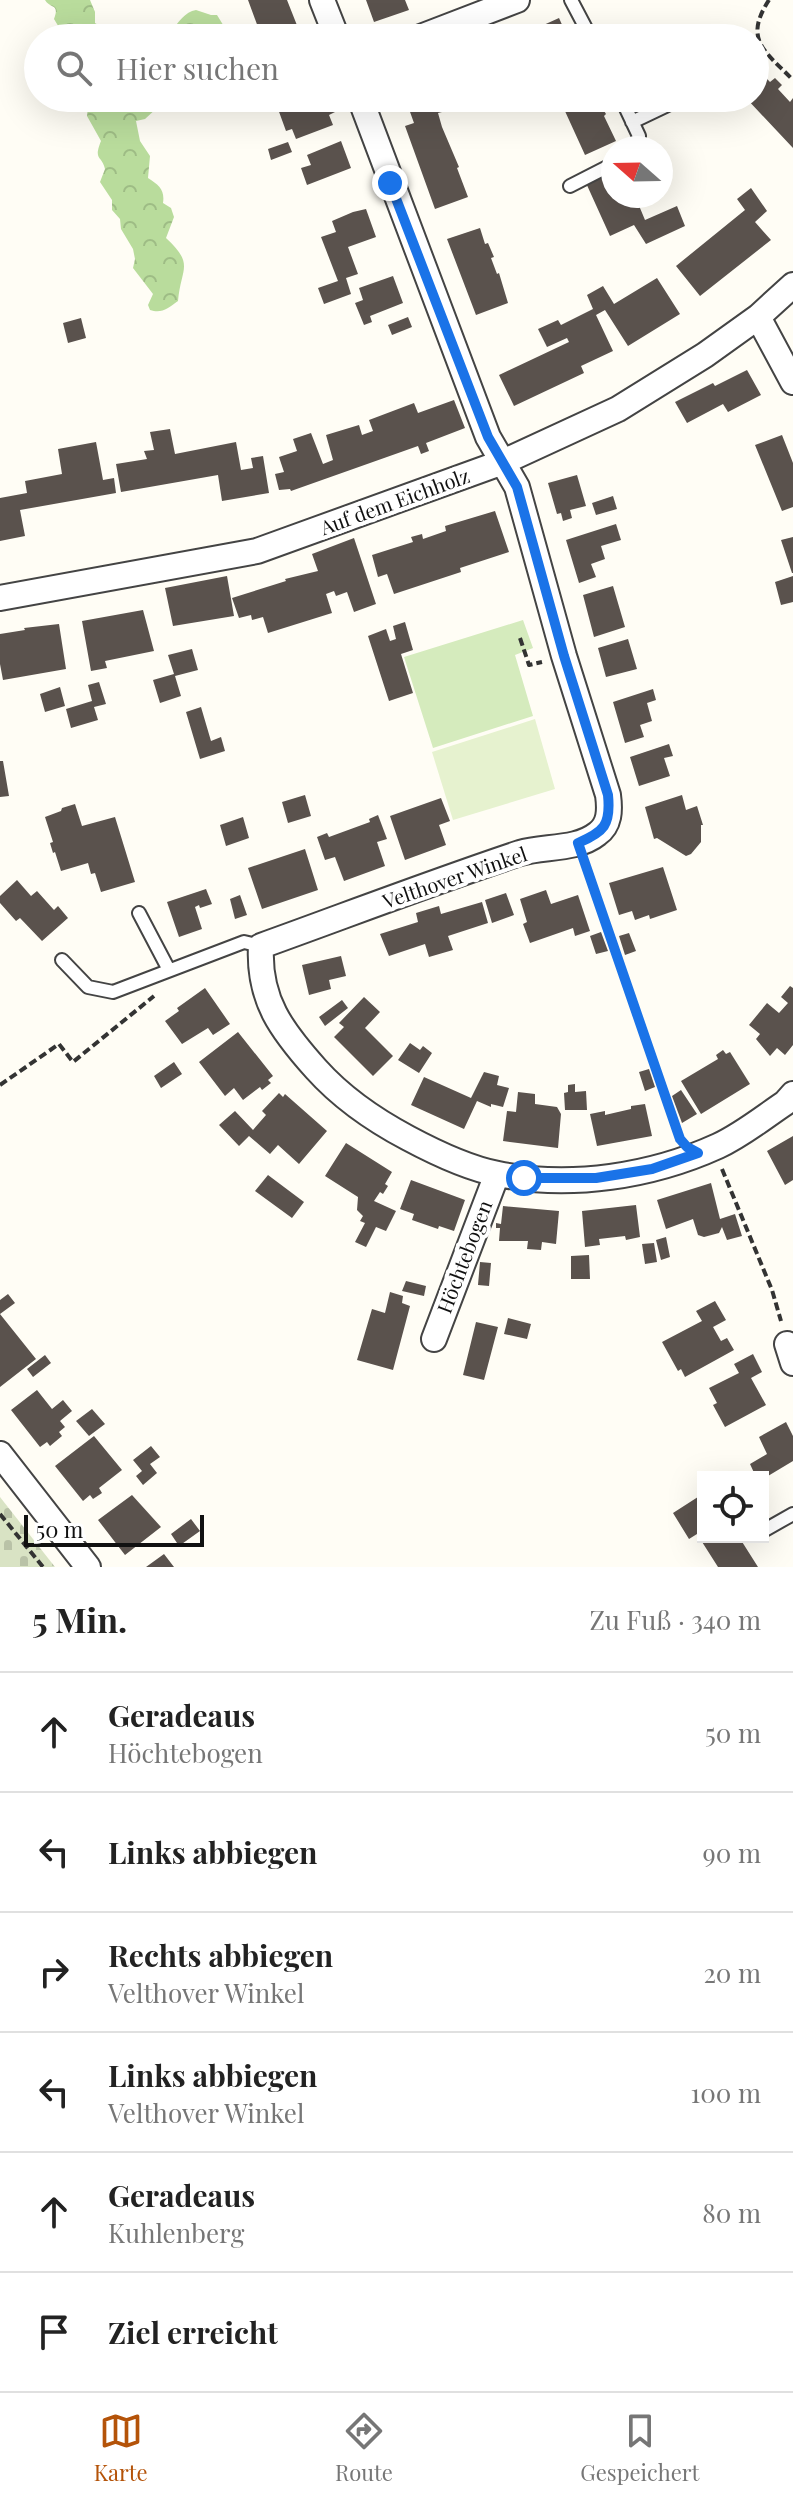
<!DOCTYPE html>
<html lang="de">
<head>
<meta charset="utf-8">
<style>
	body { margin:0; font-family:"Playfair Display",serif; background:#f6f6f6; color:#222 }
	.controls { position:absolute; right:24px; bottom:24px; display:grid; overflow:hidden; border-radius:0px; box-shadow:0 8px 32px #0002 }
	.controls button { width:72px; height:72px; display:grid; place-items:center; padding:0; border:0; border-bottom:2px solid #e0e0e0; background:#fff; color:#222; font:40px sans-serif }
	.compass { position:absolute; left:601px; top:136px; width:72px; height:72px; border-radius:50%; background:#fff; box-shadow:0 8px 32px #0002; rotate:290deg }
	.scale { position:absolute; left:24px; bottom:20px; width:180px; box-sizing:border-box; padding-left:8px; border:4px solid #111; border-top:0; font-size:22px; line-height:28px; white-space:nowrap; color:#111; -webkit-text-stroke:6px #fff; paint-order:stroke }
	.stop { position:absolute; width:24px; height:24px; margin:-18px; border:6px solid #1a73e8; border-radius:50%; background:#fff }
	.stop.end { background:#1a73e8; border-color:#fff; box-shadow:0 2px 8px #0008 }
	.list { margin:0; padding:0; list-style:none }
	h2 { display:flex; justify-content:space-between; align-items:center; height:104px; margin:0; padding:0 32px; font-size:34px }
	h2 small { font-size:26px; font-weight:400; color:#767676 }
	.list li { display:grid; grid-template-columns:52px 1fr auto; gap:24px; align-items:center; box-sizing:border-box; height:120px; padding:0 32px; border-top:2px solid #e0e0e0 }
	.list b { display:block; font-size:30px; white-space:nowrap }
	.list p { margin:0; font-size:26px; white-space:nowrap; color:#767676 }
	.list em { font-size:26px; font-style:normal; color:#767676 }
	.icon { flex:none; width:44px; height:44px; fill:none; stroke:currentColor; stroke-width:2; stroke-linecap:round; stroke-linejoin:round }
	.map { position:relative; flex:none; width:793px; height:1567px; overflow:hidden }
	.search { position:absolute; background:#fff; box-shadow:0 8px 32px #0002; left:24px; right:24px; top:24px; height:88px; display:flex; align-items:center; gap:20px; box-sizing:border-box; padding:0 28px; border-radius:44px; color:#767676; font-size:30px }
	.sheet { height:824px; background:#fff }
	nav { display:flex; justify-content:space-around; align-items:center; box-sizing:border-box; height:112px; border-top:2px solid #e0e0e0; background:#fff; font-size:22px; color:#767676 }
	nav a { display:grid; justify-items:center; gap:4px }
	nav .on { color:#b45309 }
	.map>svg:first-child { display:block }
	.forest { fill:url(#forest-crowns) }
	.cemetery { fill:url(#cemetery-stones) }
	.park { fill:#d5ebbd }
	.pitch { fill:#e6f2cf }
	.building { fill:#5a524d }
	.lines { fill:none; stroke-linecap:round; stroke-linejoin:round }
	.lane-casing { stroke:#444; stroke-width:16 }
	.street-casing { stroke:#444; stroke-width:28 }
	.path { stroke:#333; stroke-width:4; stroke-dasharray:8 4; stroke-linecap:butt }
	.lane { stroke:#fff; stroke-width:12 }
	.street { stroke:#fff; stroke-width:24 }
	.route { stroke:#1a73e8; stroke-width:10 }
	.labels { text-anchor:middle; stroke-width:8; stroke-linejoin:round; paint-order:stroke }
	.street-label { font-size:20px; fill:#111; stroke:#fff }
</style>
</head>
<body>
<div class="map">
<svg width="793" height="1567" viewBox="0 0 793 1567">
	<defs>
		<pattern id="forest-crowns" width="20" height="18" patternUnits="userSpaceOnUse" patternTransform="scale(2)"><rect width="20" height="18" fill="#b9dc9c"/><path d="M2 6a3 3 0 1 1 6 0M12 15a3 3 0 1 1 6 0" fill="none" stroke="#9ebc85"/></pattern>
		<pattern id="cemetery-stones" width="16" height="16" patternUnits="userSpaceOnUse" patternTransform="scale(2)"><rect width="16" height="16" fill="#d9e3c4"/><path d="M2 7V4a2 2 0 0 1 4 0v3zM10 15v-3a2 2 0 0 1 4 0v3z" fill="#b9c2a7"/></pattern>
	</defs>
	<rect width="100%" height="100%" fill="#fffdf5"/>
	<path class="forest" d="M45,0H90L95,12V23L103,28L106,38H71L60,29L54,19C60,3 50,9 45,0Z
		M196,10L211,15H217L225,28L226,38H176L172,31C178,22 185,12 196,10Z
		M89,98H186L177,100L172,105L158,107L145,119L136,121L140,141L150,156L148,178C159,185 165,190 163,203L171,208L174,217L166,238C195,265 181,267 178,301C168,308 162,314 150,310L148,305L153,294L133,268L135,259L133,249L121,229L120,219L112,210V200L100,182L105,169C102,155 93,161 101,141L87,116Z"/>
	<path class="cemetery" d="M0,1497L55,1567H0Z"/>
	<path class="park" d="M523,620L533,648L515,655L533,716L433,748L404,657Z"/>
	<path class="pitch" d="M535,719L555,789L453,820L432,752Z"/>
	<path class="building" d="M248,0H287L302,38H262Z
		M366,0H405L409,10L374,22Z
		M559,18L568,38H531L528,32Z
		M755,58L760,64L757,68L770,82L775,78L782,85L778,89L790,102L793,98V148L746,98H755Z
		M274,98H327L325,104L327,109L335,106L337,111L329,115L333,125L296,139L292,129L286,131Z
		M405,98H441L446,111L438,113L442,127L459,167L457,168L468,197L435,209L405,126L414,123Z
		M559,98H596L606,114L604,116L616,141L585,155Z
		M341,141L351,168L307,185L301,168L311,165L307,155Z
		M288,142L292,152L271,160L268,149Z
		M613,171V196H635L645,220L677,206L685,226L646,244L634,225L610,236L586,183Z
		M751,188L767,211L755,222L771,240L700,296L676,266L745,210L737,199Z
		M366,209L376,237L348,247L358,274L346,278L351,294L324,304L318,288L338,281L321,237L336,232L332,221L353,212Z
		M480,228L485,244L488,243L494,257L491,258L497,274L499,273L508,303L476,315L447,239Z
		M393,276L403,303L370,316L372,322L364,325L355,303L363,300L359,288Z
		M657,278L680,314L628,346L605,310L596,315L613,351L581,366L584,373L514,406L499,375L569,342L567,338L547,347L538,329L558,320L561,325L593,309L587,295L603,286L614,304Z
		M408,317L412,327L392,335L388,325Z
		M81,318L86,338L68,343L63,323Z
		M747,370L761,395L728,412L723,404L687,423L675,402L713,383L715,386Z
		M454,400L465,428L426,443L429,451L421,454L418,446L291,491L290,489L279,490L275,474L284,472L279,457L297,451L293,439L311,433L323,464L333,460L326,435L359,425L362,435L373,431L369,420L414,403L418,413Z
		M170,429L175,454L236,442L241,470L253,468L251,458L263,456L269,493L222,501L218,475L121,492L116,464L147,459L144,451L154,450L150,432Z
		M782,435L793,463V507L782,511L755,445Z
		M96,442L103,480L114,478L116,493L20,510L25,536L0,541V498L27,493L25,481L62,474L58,449Z
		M577,475L586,506L570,510L572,518L563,521L561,513L557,514L548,483Z
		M613,496L617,509L596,515L592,503Z
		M495,511L509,552L460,568L461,572L394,594L387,574L378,577L372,555L413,542L411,537L422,534L423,539L446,531L445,526Z
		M616,524L621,540L601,546L605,559L591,564L596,577L579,583L566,540Z
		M793,537V573H792L781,540Z
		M354,538L376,604L354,612L347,592L336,596L334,591L326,594L332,613L268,633L263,617L252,620L251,615L239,618L232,598L286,581L285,579L318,571L312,554Z
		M227,576L234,616L173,626L165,588Z
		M793,576V602L781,605L775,582Z
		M613,586L625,627L594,637L583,595Z
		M143,610L154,651L105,661L107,668L91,671L82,621Z
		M405,622L413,650L401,654L413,693L389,701L368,636L386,629L390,641L396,639L393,626Z
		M59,624L66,669L3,680L0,664V634L25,630L24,628Z
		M628,639L637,669L606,677L598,648Z
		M192,649L198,670L175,676L181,696L160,703L153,680L174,674L168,655Z
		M99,682L106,704L94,707L98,720L71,728L66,709L92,701L88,685Z
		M60,687L65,706L45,712L40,694Z
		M653,689L656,700L647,703L652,721L640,725L644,737L625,743L613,702Z
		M201,707L211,741L221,737L225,751L200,759L186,712Z
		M669,744L673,756L664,758L670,776L639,786L630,757Z
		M0,761H3L9,796L0,797Z
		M305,795L311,816L288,823L282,802Z
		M682,795L686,810L697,806L703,825H701V842L691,854L686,856L657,838L654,839L645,807Z
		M441,798L450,821L439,825L446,845L405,860L390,816Z
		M75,804L82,826L115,817L135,882L101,892L95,873L91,874L88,863L61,871L55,852L53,853L50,843L53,842L45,817L61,811L62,808Z
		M378,815L387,839L377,842L385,866L344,881L335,857L325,860L317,837L327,833L329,837L370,822L369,819Z
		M243,817L249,838L226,846L220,825Z
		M305,849L318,890L262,909L248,868Z
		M663,867L677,910L650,919L649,915L635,920L632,911L619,915L609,883Z
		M17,880L31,896L37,891L54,910L58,906L68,918L42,941L20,918L16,921L0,903V896Z
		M206,889L212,904L200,908L199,905L195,907L202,929L179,937L167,902Z
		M546,890L551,904L578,895L590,931L575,936L573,928L530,943L523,924L527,922L520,899Z
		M506,893L514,915L492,923L485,900Z
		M240,895L247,915L235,919L230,899Z
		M482,902L488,923L448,936L453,950L429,957L425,944L389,956L380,934L418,922L416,913L439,906L441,914Z
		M601,932L608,951L596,954L590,936Z
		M629,933L636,951L625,955L619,936Z
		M341,956L346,976L329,980L331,989L309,995L302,965Z
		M790,986L793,988V1045L785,1055L777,1048L770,1056L756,1039L760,1034L749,1025L767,1003L779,1013L788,1003L781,997Z
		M205,988L230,1024L213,1035L208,1028L182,1044L165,1021L179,1011L177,1008Z
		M364,997L380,1012L365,1028L393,1056L373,1076L334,1037L344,1027L339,1023Z
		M342,1000L348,1008L325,1026L319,1017Z
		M238,1032L273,1076L268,1080L271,1083L262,1090L260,1087L243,1100L234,1088L225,1096L199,1062Z
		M410,1043L420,1050L423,1046L432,1053L419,1073L398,1060Z
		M723,1050L726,1054L730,1052L750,1084L701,1114L681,1081L718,1059L716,1055Z
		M174,1062L182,1074L161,1088L154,1076Z
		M649,1069L655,1087L645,1091L639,1072Z
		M484,1072L499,1076L497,1085L509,1088L503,1107L491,1104V1107L477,1101L464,1129L411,1105L424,1077L471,1098Z
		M575,1084V1092L586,1091L587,1110H565L564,1093L568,1092V1085Z
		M681,1090L697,1114L682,1123L672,1096Z
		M518,1092L535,1094V1104L557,1107L561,1114L558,1148L503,1141L507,1111L516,1112Z
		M279,1093L283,1097L285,1094L327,1131L299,1164L278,1145L270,1154L249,1136L239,1146L219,1125L235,1111L253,1130L266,1115L262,1111Z
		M645,1104L652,1136L597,1146L590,1114L605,1111V1115L631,1109V1106Z
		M793,1136V1180L785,1185L767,1151Z
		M346,1143L392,1172L385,1184L388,1186L383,1194L380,1192L374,1201L396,1211L386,1231L376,1227L366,1247L355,1242L365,1223L360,1221L363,1216L357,1210L358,1197L325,1176Z
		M268,1175L304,1202L292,1218L255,1191Z
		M411,1180L465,1200L454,1231L439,1226L438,1229L412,1220L414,1214L400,1209Z
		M711,1183L720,1219L735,1214L742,1236L727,1240L722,1227L719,1233L704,1237L698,1235L693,1219L666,1229L657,1200Z
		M636,1205L640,1237L626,1240L625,1236L599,1239L600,1245L585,1247L582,1211Z
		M503,1206L559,1211L556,1244L542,1242L541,1250L527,1249L528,1241H499L500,1228H496V1223L501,1224Z
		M666,1237L670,1257L661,1260L656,1240Z
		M654,1243L657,1262L645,1264L642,1244Z
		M589,1255L590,1279H571V1256Z
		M480,1262L491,1263L489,1286L478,1285Z
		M406,1281L426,1286L424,1296L402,1291Z
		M390,1292L403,1296L402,1303L410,1306L393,1370L357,1360L372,1309L385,1313Z
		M8,1294L15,1303L0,1314L36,1359L0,1387V1300Z
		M715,1301L726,1320L713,1327L721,1341L727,1338L734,1350L685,1377L681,1369L678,1371L662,1342L702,1321L696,1311Z
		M508,1318L531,1324L527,1339L504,1334Z
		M476,1322L498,1327L484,1380L463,1375Z
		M753,1354L762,1372L751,1378L766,1405L725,1427L713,1405L717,1403L709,1388L739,1373L734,1364Z
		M45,1355L51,1363L33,1377L27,1369Z
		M37,1390L52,1409L63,1400L72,1411L60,1421L65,1427L59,1432L62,1436L50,1446L47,1442L40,1447L11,1410Z
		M92,1409L105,1424L89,1436L76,1421Z
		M786,1422L793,1436V1461L763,1479V1477H756L750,1464L767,1454L759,1437Z
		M94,1436L122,1470L99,1488L102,1493L93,1499L90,1495L83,1501L55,1466Z
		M151,1446L160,1457L150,1464L157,1473L143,1485L136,1476L142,1471L133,1460Z
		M132,1495L161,1527L125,1555L98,1520Z
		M701,1495L703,1537H739L758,1567H718L697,1534L689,1539L673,1513Z
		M191,1519L200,1531L179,1546L171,1534Z
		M164,1554L174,1567H146Z"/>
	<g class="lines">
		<g class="lane-casing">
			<path id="lane" d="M571,0L591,38
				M621,98L639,136L634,148
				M632,122L676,101
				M570,186L613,164
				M139,913L169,970
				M62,960L88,987L113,992L244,942L261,946
				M763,1531L793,1514"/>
		</g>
		<g class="street-casing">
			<path id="street" d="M322,0L337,38
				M418,38L517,0
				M360,98L488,437L517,487L564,656L608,795C610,810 610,825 597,834C577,850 544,846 520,853C433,882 347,915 261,946C258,1000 282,1031 316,1069C342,1098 374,1120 408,1138C436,1153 467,1168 498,1174C571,1189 652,1176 718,1146C742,1135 764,1117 785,1103L793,1094
				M758,317L793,382
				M0,598L257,551L503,462L618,409L705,355L758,317L793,285
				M434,1339L497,1174
				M787,1344L793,1363
				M0,1454L88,1567"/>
		</g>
		<path class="path" d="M769,0C743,40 765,51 793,80
			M520,638L529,665L542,662
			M585,864L679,1135
			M0,1085L59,1044L73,1062L154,996
			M722,1169L772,1290L781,1321
			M0,1514L43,1567"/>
		<use href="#lane" class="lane"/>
		<use href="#street" class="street"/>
	</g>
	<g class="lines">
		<path class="route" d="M390,183L488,437L517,487L564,656L608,795C611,825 604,832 578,843L680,1139L687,1147L698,1153L652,1169L596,1178H524"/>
	</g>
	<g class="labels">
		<g class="street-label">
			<text transform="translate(395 502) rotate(-20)" y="7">Auf dem Eichholz</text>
			<text transform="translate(455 878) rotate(-19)" y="7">Velthover Winkel</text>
			<text transform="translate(465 1257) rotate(-69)" y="7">Höchtebogen</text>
		</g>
	</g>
</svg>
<div class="controls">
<button><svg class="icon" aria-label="locate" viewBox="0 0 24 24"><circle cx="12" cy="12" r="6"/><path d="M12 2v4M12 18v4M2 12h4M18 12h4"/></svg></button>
</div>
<svg class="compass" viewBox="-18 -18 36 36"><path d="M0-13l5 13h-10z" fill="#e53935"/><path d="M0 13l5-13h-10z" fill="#767676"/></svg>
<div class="scale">50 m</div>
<div class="stop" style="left:524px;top:1178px"></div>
<div class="stop end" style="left:390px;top:183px"></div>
<div class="search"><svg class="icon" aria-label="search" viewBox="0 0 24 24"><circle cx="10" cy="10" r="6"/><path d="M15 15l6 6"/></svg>Hier suchen</div>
</div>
<section class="sheet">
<h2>5 Min.<small>Zu Fuß · 340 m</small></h2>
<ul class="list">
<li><svg class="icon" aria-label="ahead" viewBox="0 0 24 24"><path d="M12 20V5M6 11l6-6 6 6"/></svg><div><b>Geradeaus</b><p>Höchtebogen</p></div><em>50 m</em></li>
<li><svg class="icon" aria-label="left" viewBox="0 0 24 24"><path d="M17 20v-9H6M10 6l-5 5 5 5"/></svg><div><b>Links abbiegen</b></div><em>90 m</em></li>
<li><svg class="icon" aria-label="right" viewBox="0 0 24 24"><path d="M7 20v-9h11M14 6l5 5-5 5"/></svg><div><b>Rechts abbiegen</b><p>Velthover Winkel</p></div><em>20 m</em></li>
<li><svg class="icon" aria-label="left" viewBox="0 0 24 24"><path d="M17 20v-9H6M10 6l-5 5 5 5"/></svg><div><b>Links abbiegen</b><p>Velthover Winkel</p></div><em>100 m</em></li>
<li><svg class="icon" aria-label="ahead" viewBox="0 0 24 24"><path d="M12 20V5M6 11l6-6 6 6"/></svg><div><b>Geradeaus</b><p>Kuhlenberg</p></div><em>80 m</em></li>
<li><svg class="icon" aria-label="arrive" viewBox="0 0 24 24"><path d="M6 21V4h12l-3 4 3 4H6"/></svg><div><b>Ziel erreicht</b></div></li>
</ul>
</section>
<nav>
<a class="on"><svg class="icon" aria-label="map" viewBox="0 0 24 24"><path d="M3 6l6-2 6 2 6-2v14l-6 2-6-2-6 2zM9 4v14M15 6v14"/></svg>Karte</a>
<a><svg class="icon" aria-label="directions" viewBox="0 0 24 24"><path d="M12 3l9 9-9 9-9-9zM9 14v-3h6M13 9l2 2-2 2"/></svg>Route</a>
<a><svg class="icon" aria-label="saved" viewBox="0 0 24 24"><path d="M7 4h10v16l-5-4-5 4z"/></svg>Gespeichert</a>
</nav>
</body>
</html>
